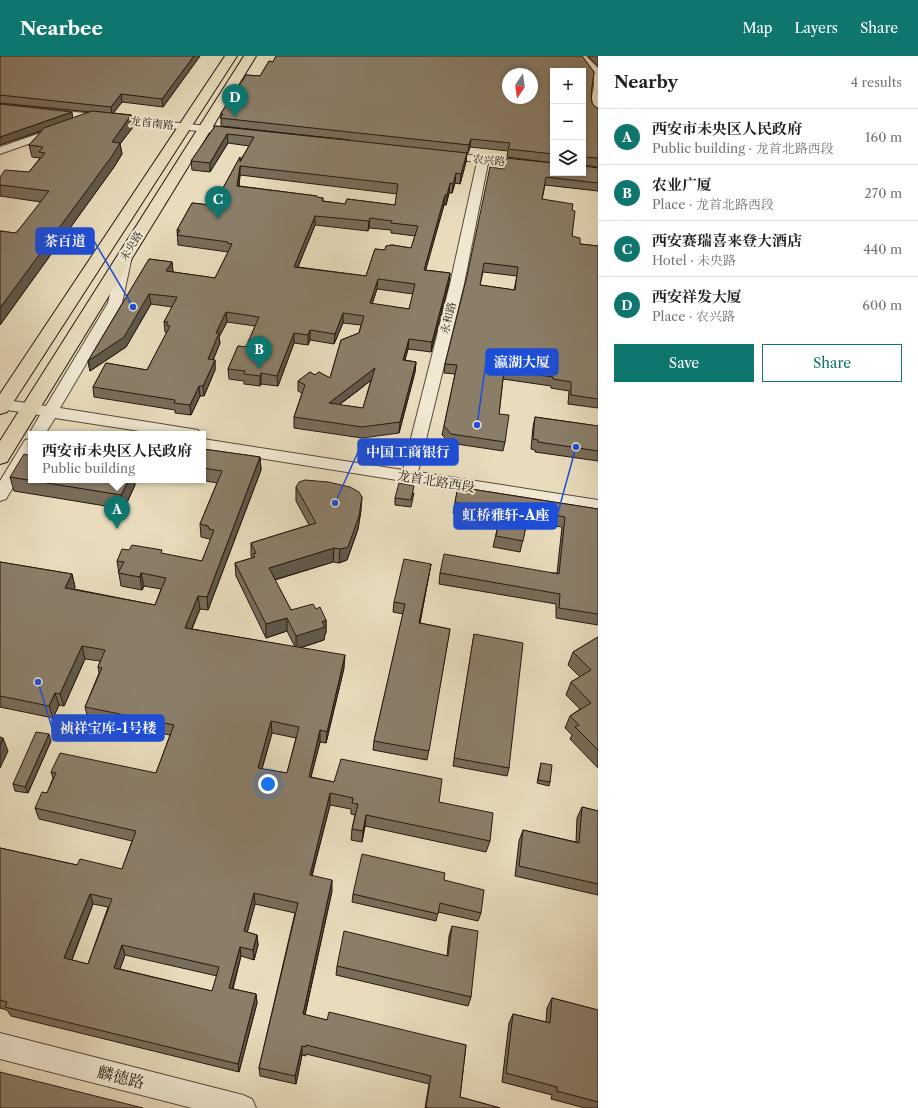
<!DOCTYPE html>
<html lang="en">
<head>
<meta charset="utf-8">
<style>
	body { margin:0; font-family:"Libre Caslon Text","Noto Serif SC",serif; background:#f2f2f2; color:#222 }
	.controls { position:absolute; right:12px; top:12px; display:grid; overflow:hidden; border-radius:0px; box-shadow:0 2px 6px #0003 }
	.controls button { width:36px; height:36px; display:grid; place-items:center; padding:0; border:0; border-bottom:1px solid #e0e0e0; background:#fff; color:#222; font:20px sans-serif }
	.compass { position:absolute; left:502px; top:12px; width:36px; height:36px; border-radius:50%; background:#fff; box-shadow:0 2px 6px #0003; rotate:193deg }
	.you { position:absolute; left:268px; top:728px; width:14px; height:14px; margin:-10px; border:3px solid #fff; border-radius:50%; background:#1a73e8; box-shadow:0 0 0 6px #1a73e833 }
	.badge { display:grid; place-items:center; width:26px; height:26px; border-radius:50%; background:#0f766e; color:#fff; font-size:13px; font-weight:700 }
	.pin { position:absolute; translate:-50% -33px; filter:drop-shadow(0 1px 2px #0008) }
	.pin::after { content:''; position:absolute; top:21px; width:14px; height:12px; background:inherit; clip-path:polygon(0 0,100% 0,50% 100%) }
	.popup { position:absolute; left:28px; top:375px; width:178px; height:52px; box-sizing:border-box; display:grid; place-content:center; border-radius:0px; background:#fff; filter:drop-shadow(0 1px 3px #0005); font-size:13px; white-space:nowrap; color:#767676 }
	.popup b { font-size:15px; color:#222 }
	.popup::after { content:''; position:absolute; left:50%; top:100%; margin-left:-8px; border:8px solid transparent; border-top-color:#fff }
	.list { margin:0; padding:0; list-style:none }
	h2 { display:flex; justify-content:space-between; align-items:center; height:52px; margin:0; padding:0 16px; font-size:17px }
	h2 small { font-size:13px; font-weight:400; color:#767676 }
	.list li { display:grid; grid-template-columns:26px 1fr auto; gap:12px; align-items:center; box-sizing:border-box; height:56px; padding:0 16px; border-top:1px solid #e0e0e0 }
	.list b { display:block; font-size:15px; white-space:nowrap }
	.list p { margin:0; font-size:13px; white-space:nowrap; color:#767676 }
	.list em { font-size:13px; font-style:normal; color:#767676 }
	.actions { display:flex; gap:8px; padding:12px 16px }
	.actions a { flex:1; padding:9px 0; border:1px solid #0f766e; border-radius:0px; text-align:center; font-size:14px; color:#0f766e }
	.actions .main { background:#0f766e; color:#fff }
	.icon { flex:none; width:22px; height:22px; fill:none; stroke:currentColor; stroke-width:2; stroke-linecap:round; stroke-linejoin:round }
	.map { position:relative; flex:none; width:598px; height:1052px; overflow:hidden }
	header { display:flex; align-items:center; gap:24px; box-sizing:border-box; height:56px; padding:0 20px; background:#0f766e; color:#fff }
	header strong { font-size:19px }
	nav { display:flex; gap:22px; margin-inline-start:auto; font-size:14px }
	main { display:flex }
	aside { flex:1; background:#fff }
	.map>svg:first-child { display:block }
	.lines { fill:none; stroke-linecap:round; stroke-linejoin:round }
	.minor-casing { stroke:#57493a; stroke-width:2 }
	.major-casing { stroke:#27180f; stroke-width:2 }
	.minor { fill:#f0e8d3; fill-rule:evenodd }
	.major { fill:#e8dcbc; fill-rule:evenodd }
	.wall { fill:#786c5a; stroke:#27180f; fill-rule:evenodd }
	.shaded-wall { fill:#61584a; stroke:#27180f }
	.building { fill:#8b7e69; stroke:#27180f; fill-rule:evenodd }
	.labels { text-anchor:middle; stroke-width:4; stroke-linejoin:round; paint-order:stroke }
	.far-street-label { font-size:11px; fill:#27180f; stroke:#f0e8d3 }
	.street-label { font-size:13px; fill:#27180f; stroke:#f0e8d3 }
	.near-street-label { font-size:16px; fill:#27180f; stroke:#f0e8d3 }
	.leader { fill:none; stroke:#1d4ed8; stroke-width:1.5 }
	.callout-dot { fill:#1d4ed8; stroke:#f0e8d3; stroke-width:1.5 }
	.callout { fill:#1d4ed8; stroke:#1d4ed8; stroke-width:1.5 }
	.callout-label { font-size:14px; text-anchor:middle; font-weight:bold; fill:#fff }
</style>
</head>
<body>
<header>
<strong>Nearbee</strong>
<nav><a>Map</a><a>Layers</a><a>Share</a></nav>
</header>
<main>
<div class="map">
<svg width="598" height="1052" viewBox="0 0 598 1052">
	<rect width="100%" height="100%" fill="#e8dcbc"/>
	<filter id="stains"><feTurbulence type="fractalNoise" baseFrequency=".005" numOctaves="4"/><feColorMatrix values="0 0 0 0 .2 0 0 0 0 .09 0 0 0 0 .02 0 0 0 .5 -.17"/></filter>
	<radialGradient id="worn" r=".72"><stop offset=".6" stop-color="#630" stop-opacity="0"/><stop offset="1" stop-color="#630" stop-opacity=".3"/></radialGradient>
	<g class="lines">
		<g class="minor-casing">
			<path id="minor" d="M575,0H586L598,12V59L594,58C587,48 594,38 594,28C594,16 582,9 575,0Z
				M0,48L236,73L242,76L236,79L0,54Z
				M58,71L64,74L62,76L0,98V91Z
				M442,96L553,108V114L488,107L464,228L418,416L598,444V456L203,393V383L403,414L450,228L477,106L438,101L436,99L438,97Z
				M125,196L132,200L122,247L60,352L192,373L198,374L200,378H159L55,362L45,378H31V381L29,378L40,359L0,353V343L46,350L108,247L118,200Z
				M31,383V401L6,443L0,445V425L25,384Z
				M0,977L243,1039L252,1043L256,1052H192L0,1003Z"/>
		</g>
		<g class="major-casing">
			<path id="major" d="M225,0H237L7,356L0,358V338Z
				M244,0H256L7,406L0,408V385Z"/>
		</g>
		<use href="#minor" class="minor"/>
		<use href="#major" class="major"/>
	</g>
	<path class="wall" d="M0,0H200L163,51L122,46L113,57L131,59L133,71L120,88L122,98L114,111L0,269V175L15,177L17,176L41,146L0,140V121L29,116L40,102L32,101L29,89L42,75L0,89V48L73,62L90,56L0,47Z
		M276,0H582L594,16L591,39L592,47L595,51L598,52V111L583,109V15H553V107L507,101L508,95L470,91L468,97H467L466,106L460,128L455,127L452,137H449L446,149H444L425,214L450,217L449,227L431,296L408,293L405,304L416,306L415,316L399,377L362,382L294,372V361L302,337L298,335V325L310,316L315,319L319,316L330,322L341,284L359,277L361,269L343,267L334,288L310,284L308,289L294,287L278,330L261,328L260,330L244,328V325L229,323L228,313L238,290L246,291L255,270L227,266L219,281L220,287L213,304H215V314L204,340H200L191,359L175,357V354L94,341L93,331L106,307L147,314L167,276H165L164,266L172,251L151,248L126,291L90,315L88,305L149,203L172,206L173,216L215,222L228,196L178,189L177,174L192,147L210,149L219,134L223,132L240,101V105L249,90L228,87L210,116L192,114L191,105L215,70L349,84L221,70V57L246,19L260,20L269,5L273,6ZM508,18H532V42H508ZM240,119L397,138L395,149L347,143L345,148L323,145V142H317V140L239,130ZM315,169L368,175L369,172L391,174V177L415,180L411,192L392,189L386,190L385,194L375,193L366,220L298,211ZM377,233L413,238L409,253L372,248ZM371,324L363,352L339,349L359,334Z
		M588,0H598V10Z
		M598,112V135L545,129L542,143L572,154V180L580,188L598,190V352L568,348L569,335L551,332V330L503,323L499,358L505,386L503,395L450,387L442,379L444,370L455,318L444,317L445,308L504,113ZM483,216L517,220L514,234L480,229Z
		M535,361L598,370V405L535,396V394L531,393L533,371Z
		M203,393L260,401L261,414L208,554L200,553L192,573L295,591L287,575L266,582L236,520L235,507L252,502L251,500V487L309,469L296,445V431L361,454L358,473L347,504L339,507L333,506L275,524L291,554L316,553L326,564V577L325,578L324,584L300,592L344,612L326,687L320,686L311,721L334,726L439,746L490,785L486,796L365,770L362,786L351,784L352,773L355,759L351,758V753L330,749L312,820L332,835L305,959L327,964L466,989L460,1041L500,1052H425L429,1028L306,998V1000L302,999L296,1028L260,1020L259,1012L295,857L255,848L247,876L257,879L258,889L254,904L241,900L233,933L256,938L257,947L239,1016L11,960L7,954L0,952V792L77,809L122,813L132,785L39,763L35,752L47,737L53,722L51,716L156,717L170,679L88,663L85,651L99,617L98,611L100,605L85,603L64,650L59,649L53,662L0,651V506L72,518L75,531L74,533L155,549L161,533L144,530L142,534L121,530L117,505L129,494L162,498L202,505L210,485V483L201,481L200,468L217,427L201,424H203ZM272,677L296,682L287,717L262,713ZM93,848L108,851L88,908L72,904ZM125,899L217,920L212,935L120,913Z
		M10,421L31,424H134L135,429L124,453L14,435Z
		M458,431L598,453V569L556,562V548L439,528L440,517H557L562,471L527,466L520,496L493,491L499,465L453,457Z
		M414,437L411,451L395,449V442Z
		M431,508L420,567L450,573L427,704L373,694L374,685L403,558L393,556L394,546Z
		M474,578L509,712L507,720L453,710Z
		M598,581V712L570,683L572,679L565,672L570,660L580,653L566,639L571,626L580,621L568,609L573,596Z
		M51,685L28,737L15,735L13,728Z
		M541,707L550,726L549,730L537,727Z
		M582,751L598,755V839L515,820L519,785L523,774L576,786L577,762Z
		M444,824L481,857L478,865L438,856L436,865L352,846L353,838Z
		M452,870L471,941L468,950L336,919L337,910L447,900L449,880Z
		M552,942L598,954V1051L597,1052H585L551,1043L552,1039L502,1026L509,967L513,958L546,966L547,952Z"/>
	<path class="shaded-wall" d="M194,0H200L163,51L162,43Z
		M121,38L122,46L112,59L111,51Z
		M72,56L73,64L0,89V81Z
		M131,59L133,71L120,88L122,98L114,111L0,269V252L112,86Z
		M227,78L228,87L210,116V107Z
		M471,83L470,91L468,97L469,89Z
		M467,97L466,106L460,128L461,118Z
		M240,110V119L238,140L237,130Z
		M456,117L455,127L452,137L453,128Z
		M450,127L449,137L446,149L447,139Z
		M445,139L444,149L423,224L424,214Z
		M315,160V169L294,220V211Z
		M370,162L369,172L368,175L369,165Z
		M172,206L173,216L167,225L166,215Z
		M450,217L449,227L431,296L432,286Z
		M378,223L377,233L369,257L370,247Z
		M149,238L151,248L126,291L90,315L88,305Z
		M226,256L227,266L219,281L220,287L209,314L208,303L216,277Z
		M343,257V267L334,288L335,278Z
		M310,274V284L308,289V279Z
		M294,277V287L278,330L277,320Z
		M409,283L408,293L402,314L403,304Z
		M215,304V314L204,340L203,330Z
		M416,306L415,316L399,377L400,366Z
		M375,312L374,322L328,357L329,347Z
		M261,317V328L260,330V320Z
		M199,330L200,340L191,359L190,349Z
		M260,401L261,414L208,554L207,541Z
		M129,424H134L135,429L124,453L121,439Z
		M362,441L361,454L358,473L347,504L339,507L340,493Z
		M334,492L333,506L270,525L269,512Z
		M431,508L429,518L418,577L419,567Z
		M141,517L144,530L142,534L140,521Z
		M72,518L75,531L69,544L65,532Z
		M198,540L200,553L187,584L185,572Z
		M287,562V575L266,582V568Z
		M326,564V577L325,578L324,584L296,593V580L322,566Z
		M82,590L85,603L64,650L60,638Z
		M345,599L344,612L326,687L327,676Z
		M55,637L59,649L53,662L49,650Z
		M271,665L272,677L259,723L258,712Z
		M320,674V686L308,732L309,721Z
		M49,678L51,685L28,737L25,731Z
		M3,682L8,695L0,712V689Z
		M330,737V749L309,830L310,819Z
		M366,759L365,770L362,786L363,775Z
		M332,824V835L303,967V958Z
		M254,837L255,848L245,885L244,875Z
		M90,838L93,848L69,911L64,902Z
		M257,879L258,889L254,904L253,894Z
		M122,889L125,899L117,921L114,912Z
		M240,891L241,900L230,941L229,932Z
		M256,938L257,947L239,1016L238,1008Z
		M302,990V999L296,1028L295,1020Z"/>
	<path class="building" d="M0,0H194L162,43L121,38L111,51L0,39Z
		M276,0H582L594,16L591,39L592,47L595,51L598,52V102L584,101L583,104V15H553V98L508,93L510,87L471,83L469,89L220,62L223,58L221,57L246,19L260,20L269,5L273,6ZM508,18H532V42H508Z
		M0,48L72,56L0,81Z
		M92,55L131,59L112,86L120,87L112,100L0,252V175L15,177L17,176L49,135L0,129V121L5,114L29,116L45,97L39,96L43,91L29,89L44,72Z
		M215,70L467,97L461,118L456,117L453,128L450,127L447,139H445L424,214L450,217L432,286L409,283L403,304L416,306L400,366L362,371L294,361L305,329L298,325L310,316L315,319L319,316L330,322L341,284L359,277L364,260L343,257L335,278L310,274L308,279L294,277L277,320L261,317L260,320L244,318L245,315L228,313L238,290L246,291L259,261L226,256L216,277H219L208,303L215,304L203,330H199L190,349L174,347L175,344L93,331L106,307L147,314L170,270L166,269L168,266H164L177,241L149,238L124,281L88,305L149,203L172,206L166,215L215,222L232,188L227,187L228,186L177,179L180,174H177L192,147L210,149L219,134L223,132L240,101V106L254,81L227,78L210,107L191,105ZM240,110L398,128L395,149L347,143L345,148L322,145L323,142L317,141V140L237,130ZM315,160L369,165L370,162L392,165L391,167L418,170L411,192L392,189L386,190L385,194L375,193L366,220L294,211ZM378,223L415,228L409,253L370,247ZM375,312L363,352L329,347Z
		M506,102L553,107V117H583V110L598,112V127L546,121L542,143L573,148L572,154L575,155L572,180L580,182V188L598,190V343L571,339V326L553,323V321L504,314L499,358L509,359L505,386L451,378L444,370L457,309L445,308L467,220L490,111L504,113ZM484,207L518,211L515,234L480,229Z
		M535,361L598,370V395L538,386V384L533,383Z
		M203,393L260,401L207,541L198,540L185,572L345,599L327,676L320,674L309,721L334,726L341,703L442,723L439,746L493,757L490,785L366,759L363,775L352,773L358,748L352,747L353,742L330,737L310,819L332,824L303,958L327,964L329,956L466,989L460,1041L500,1052H429L426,1051L431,1020L306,989V991L302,990L295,1020L259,1012L298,847L254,837L244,875L257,879L253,894L240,891L229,932L256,938L238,1008L5,951L7,946L0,944V792L77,809L80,803L122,813L136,775L35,752L42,736L47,737L56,717L51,716L60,697L156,717L174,669L85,651L102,612L98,611L105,594L82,590L60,638L55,637L49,650L0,640V506L72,518L65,532L155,549L166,522L141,517L140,521L118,517L124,506L117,505L122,493L129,494L132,489L162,494L161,497L202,505L214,474L209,473L208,470L200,468L222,415L203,412ZM271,665L299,671L287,717L258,712ZM90,838L112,843L88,908L64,902ZM122,889L219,911L212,935L114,912Z
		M24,398L31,400V424H129L121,439L10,421Z
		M305,424L328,426L350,431L359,436L362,441L359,460L348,491L340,493L334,492L269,512L291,554L313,548L316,553L320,551L326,564L322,566L325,571L296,580L287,562L266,568L235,507L255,501L253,498L256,497L251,487L316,467L296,431L299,426Z
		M399,427L414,430L411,444L395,442Z
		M458,431L598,453V558L559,552L560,538L440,517L444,498L559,518L565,461L529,454L523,485L496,480L501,454L455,446Z
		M404,503L431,508L419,567L450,573L429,695L374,685L405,548L394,546Z
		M474,578L523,587L509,712L454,702Z
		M598,581V694L575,671L579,669L570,660L591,647L571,626L591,614L573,596Z
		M36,676L49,678L25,731L13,728Z
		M0,681L3,682L0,689Z
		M541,707L552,709L550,726L538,724Z
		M582,751L598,755V828L519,810L523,774L579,787Z
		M362,798L445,817L444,824L484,834L481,857L440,847L438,858L353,838Z
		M452,870L478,875L471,941L337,910L344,875L448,900Z
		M552,942L598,954V1046L557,1035V1031L506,1017L513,958L550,967Z
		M0,1016L143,1052H0Z"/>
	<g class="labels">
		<g class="far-street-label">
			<text transform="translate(152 67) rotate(6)" y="4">龙首南路</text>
			<text transform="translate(489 104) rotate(6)" y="4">农兴路</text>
			<text transform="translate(131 190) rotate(-58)" y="4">未央路</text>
			<text transform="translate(448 262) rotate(-76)" y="4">永和路</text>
		</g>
		<g class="street-label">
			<text transform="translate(436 425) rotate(9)" y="5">龙首北路西段</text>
		</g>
		<g class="near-street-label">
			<text transform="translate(121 1021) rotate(14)" y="6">麟德路</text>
		</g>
	</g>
	<path class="leader" d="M133 251L94 185M477 369L486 306M335 447L358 396M576 391L557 460M38 626L52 672"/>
	<g class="callout-dot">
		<circle cx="133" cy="251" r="4"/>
		<circle cx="477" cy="369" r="4"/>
		<circle cx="335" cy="447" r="4"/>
		<circle cx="576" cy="391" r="4"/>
		<circle cx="38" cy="626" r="4"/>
	</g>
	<g class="callout">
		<rect x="36" y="172" width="58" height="26" rx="4"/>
		<rect x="486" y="293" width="72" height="26" rx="4"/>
		<rect x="358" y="383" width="100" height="26" rx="4"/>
		<rect x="454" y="447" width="103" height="26" rx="4"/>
		<rect x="52" y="659" width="112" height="26" rx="4"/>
	</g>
	<g class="callout-label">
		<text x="65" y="190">茶百道</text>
		<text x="522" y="311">瀛湖大厦</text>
		<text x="408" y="401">中国工商银行</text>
		<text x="506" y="464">虹桥雅轩-A座</text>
		<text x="108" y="677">祯祥宝库-1号楼</text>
	</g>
	<rect width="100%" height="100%" filter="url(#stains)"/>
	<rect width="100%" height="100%" fill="url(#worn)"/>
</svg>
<div class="controls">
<button>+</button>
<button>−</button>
<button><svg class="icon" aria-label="layers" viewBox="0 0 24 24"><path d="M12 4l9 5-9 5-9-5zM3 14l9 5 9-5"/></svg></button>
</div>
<svg class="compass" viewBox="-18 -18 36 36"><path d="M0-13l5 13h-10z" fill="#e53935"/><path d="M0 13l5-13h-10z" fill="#767676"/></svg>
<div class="you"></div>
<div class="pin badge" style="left:117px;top:473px">A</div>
<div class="popup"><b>西安市未央区人民政府</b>Public building</div>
<div class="pin badge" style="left:259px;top:313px">B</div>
<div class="pin badge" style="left:218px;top:163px">C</div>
<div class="pin badge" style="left:235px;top:61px">D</div>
</div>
<aside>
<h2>Nearby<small>4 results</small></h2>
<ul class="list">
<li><span class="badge">A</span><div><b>西安市未央区人民政府</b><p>Public building · 龙首北路西段</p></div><em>160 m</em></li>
<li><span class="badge">B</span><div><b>农业广厦</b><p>Place · 龙首北路西段</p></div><em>270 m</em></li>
<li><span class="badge">C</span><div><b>西安赛瑞喜来登大酒店</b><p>Hotel · 未央路</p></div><em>440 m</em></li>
<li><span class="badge">D</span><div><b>西安祥发大厦</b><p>Place · 农兴路</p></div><em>600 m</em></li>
</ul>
<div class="actions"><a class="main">Save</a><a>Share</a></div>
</aside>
</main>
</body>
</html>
